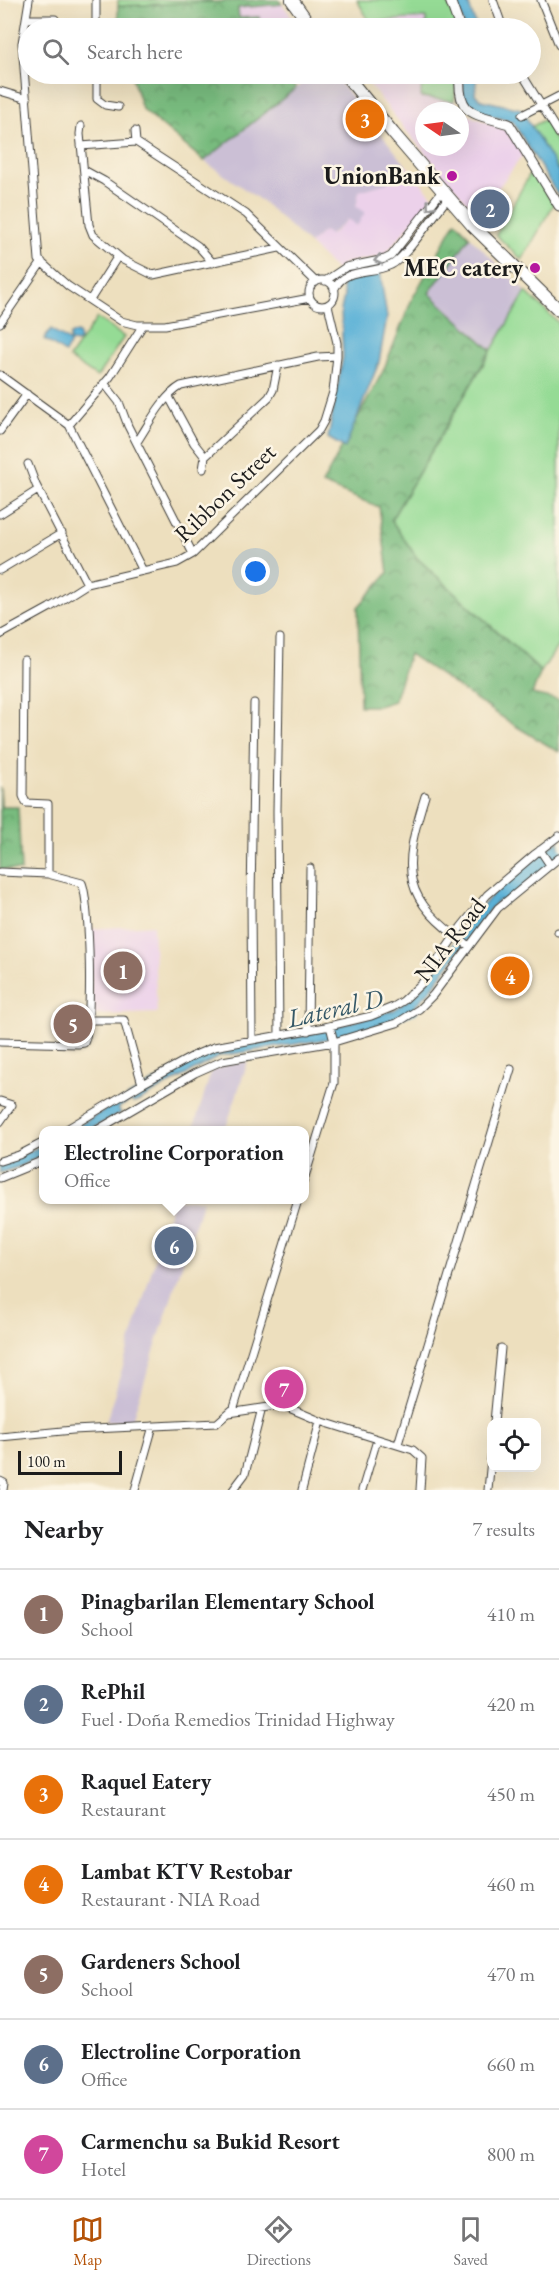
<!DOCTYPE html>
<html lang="en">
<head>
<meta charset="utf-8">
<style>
	body { margin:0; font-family:"EB Garamond",serif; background:#f2f2f2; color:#202124 }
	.controls { position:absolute; right:18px; bottom:18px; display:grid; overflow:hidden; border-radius:12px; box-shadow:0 6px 24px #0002 }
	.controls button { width:54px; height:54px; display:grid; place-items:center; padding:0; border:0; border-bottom:2px solid #e0e0e0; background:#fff; color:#202124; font:30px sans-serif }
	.compass { position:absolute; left:415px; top:102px; width:54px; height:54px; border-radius:50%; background:#fff; box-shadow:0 6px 24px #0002; rotate:283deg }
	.scale { position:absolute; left:18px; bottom:15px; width:104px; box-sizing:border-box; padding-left:6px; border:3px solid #1c1c1c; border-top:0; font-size:16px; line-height:21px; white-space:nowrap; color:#1c1c1c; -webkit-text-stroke:4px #fcf5e5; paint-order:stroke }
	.you { position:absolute; left:256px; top:572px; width:21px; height:21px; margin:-15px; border:4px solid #fff; border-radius:50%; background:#1a73e8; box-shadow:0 0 0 9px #1a73e833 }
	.badge { display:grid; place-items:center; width:39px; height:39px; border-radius:50%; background:#b45309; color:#fff; font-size:20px; font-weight:700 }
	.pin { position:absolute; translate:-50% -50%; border:3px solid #fff; box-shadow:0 2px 6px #0006 }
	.popup { position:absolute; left:39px; top:1126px; width:270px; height:78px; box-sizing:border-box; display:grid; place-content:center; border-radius:12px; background:#fff; filter:drop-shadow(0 2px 4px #0005); font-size:20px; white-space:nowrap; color:#757577 }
	.popup b { font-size:22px; color:#202124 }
	.popup::after { content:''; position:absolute; left:50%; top:100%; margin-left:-12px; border:12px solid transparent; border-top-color:#fff }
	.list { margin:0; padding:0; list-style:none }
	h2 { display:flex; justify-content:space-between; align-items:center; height:78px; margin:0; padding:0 24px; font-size:26px }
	h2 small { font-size:20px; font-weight:400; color:#757577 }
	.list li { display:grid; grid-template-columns:39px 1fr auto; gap:18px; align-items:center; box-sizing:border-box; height:90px; padding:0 24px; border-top:2px solid #e0e0e0 }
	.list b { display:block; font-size:22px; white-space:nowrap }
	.list p { margin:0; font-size:20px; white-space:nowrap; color:#757577 }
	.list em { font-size:20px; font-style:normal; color:#757577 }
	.icon { flex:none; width:33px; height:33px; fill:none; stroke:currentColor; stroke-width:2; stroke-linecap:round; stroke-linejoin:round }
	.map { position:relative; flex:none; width:559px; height:1490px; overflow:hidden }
	.search { position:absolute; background:#fff; box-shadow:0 6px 24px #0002; left:18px; right:18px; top:18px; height:66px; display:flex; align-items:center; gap:15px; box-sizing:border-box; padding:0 21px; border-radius:33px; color:#757577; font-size:22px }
	.sheet { height:708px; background:#fff }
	nav { display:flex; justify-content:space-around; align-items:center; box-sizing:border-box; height:84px; border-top:2px solid #e0e0e0; background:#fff; font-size:16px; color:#757577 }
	nav a { display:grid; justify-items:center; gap:3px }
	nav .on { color:#b45309 }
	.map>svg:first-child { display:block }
	.built { fill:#ecd1ea; fill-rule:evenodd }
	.industrial { fill:#cbbfd5 }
	.green { fill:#95db95; stroke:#587c58; stroke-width:1.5 }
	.forest { fill:url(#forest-crowns); stroke:#4a6c4d; stroke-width:1.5 }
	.water { fill:#5ab1d7; stroke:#3b667a; stroke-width:1.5 }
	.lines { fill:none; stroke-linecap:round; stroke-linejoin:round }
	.canal { stroke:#5ab1d7; stroke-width:8 }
	.minor-casing { stroke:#3b3934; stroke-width:9 }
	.tertiary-casing { stroke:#3b3934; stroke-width:11 }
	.trunk-casing { stroke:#3b3934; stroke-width:14 }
	.minor { stroke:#fff; stroke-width:7 }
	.tertiary { stroke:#fff; stroke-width:9 }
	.trunk { stroke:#fff; stroke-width:12 }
	.oneway { stroke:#999 }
	.poi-dot { fill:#b5179e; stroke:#fcf5e5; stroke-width:2 }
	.labels { text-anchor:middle; stroke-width:5; stroke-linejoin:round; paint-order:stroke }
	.poi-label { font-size:24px; font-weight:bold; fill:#1c1c1c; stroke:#fcf5e5; text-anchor:end }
	.street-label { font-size:24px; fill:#1c1c1c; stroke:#fcf5e5 }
	.water-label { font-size:26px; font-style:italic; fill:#355867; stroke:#fcf5e5 }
</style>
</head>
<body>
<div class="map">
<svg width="559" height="1490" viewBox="0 0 559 1490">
	<defs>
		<pattern id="forest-crowns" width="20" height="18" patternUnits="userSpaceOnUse" patternTransform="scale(1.5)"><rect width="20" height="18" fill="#78bb7e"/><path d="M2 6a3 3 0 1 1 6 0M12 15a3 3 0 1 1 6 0" fill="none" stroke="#629766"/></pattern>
	</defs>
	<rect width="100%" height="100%" fill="#fcf5e5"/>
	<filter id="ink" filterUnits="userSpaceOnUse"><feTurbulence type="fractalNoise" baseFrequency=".0167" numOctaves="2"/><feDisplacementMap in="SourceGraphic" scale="12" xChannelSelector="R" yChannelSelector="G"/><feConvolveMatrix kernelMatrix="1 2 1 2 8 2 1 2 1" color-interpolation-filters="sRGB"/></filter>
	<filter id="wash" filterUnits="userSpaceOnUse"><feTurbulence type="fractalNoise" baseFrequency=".008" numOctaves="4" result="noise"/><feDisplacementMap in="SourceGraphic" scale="24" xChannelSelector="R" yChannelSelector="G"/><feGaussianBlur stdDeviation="1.35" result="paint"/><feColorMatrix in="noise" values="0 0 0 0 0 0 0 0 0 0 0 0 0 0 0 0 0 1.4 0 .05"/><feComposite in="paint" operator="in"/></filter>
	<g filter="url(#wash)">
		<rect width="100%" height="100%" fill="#eddfbe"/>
		<path class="built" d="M282,4L300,28H261L259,17L238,19V8Z
			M427,18L426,28H353L363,22Z
			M361,74H422L421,97L454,101L463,113L506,130L523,155L478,215L413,139ZM424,111H460V147H424Z
			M406,165L433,197L384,256L345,263L337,271L309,244L324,231L331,235L348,219L358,226L356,207L359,191L386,183Z
			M153,925L157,1013L92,1015L89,929Z"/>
		<path class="industrial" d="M314,74H333L406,165L387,183L359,191L356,207L365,212L357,226L348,219L330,235L324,231L309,244L263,202L204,161Z
			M470,237L526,292L491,350L429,293Z
			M248,1061L225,1130H193L211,1072L226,1065Z
			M173,1200H203L132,1420L106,1422Z"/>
		<path class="green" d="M118,0H212L213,2L118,6Z
			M357,0H447L458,28H426V18L363,22L368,19Z
			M422,74H458L454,101L421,97Z
			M545,119L559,148V172L531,127Z
			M532,170L554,204L522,260L496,235Z
			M526,292L559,323V644L541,672L417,558L391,520Z
			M97,318L124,337L97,377L69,358Z"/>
		<path class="forest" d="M254,0H279L282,4L238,8L239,18L259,17L261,28H118V6Z
			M131,74H286L296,88L204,161L142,109Z
			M456,221L470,237L429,293L491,350L391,520L417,558L541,672L532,694L559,700V752L514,725L409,654L394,701L378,706H360L358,607L388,573L379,507L322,484L383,371L412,299Z
			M0,787L1,807H18L21,871L0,869Z"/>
		<path class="water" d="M455,0H467L477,28H465Z
			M464,74H477L475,94L481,100L521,109L559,172V197L513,122C499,116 467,115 463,98C462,90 464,81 464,74Z
			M380,272L387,317L379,362L345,448L328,438L343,357L341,310L344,296L341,280L350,276Z
			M51,329L70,342V336L73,333H78L80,340L77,343L71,342L65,353L44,339Z
			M559,840V854L531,873L493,905L429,992L413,1008L402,1015L376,1026L327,1039L220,1056L137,1102L133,1103L131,1100L118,1108L121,1113C101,1124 93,1130 70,1130L179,1067L213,1050L301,1036L394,1010L415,995L425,984L466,926L492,895L536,857Z
			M43,1145V1155L18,1167L0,1173V1164Z"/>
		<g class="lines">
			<path class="canal" d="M503,900L559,853
				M383,1021L414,1010"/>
		</g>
	</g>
	<g filter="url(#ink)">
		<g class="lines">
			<g class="minor-casing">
				<path id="minor" d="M29,0L22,43L39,260L68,286L121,321L137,325H165L310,298
					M96,0V28
					M493,0L503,28
					M541,0L559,45
					M27,19H55
					M97,74V99L105,105L118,107
					M522,74L559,134
					M0,91L27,99
					M522,115L559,96
					M81,126L80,134L89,225L93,235L123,260L153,275L279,248
					M135,131L136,142
					M81,146L136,142L246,214L316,282
					M84,170L104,181L198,246L213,263
					M309 293a13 13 0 1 1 26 0a13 13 0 1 1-26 0Z
					M325,281L346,267L385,259L391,256L442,191
					M334,290C345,266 371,275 391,265C405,259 436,212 448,198
					M90,300L118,256
					M0,323L42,262
					M0,375L69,425L143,571
					M104,383L119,402L128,426L193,554
					M169,397L194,443L205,457L269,397L273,390L278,365
					M69,425L110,377L143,325
					M0,431L27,394
					M137,442C149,424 162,397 181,386L318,357L337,356
					M28,464L36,485L87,584
					M203,469L205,457
					M0,514L38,490
					M0,570L62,533
					M0,635L49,608L87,584L177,563L193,554L319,430L324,421L333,392L337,356V343L328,305
					M24,660L23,796L26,803L48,804V874
					M425,796C401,873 401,898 469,946
					M540,850L550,865
					M0,872L48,874L82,883C90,902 93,1027 84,1043L78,1044L0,1042
					M558,932H559
					M89,1020H124L142,1084
					M308,1031L310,868
					M279,1036L277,811L280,638
					M252,1040L251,901L254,703
					M0,1101L12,1105L0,1122
					M65,1130L142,1084L195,1055L214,1047L325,1027L371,1016L393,1007L403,1001L422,983L461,927L487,895L535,854L559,836
					M97,1130L195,1073L222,1061L334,1042L397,1023L419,1009L433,995L498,908L559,858
					M0,1161L19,1155L44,1142
					M0,1178L44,1160
					M304,1180L334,1083V1042L330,1026
					M229,1413L282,1405L320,1421L413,1450L422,1458L420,1490
					M494,1422L501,1348
					M0,1437L73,1430L217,1423L234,1408L298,1200
					M398,1444L511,1069
					M0,1481L4,1483L3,1490
					M135,1490L153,1426
					M233,1490L245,1474L262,1408
					M302,1490L320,1421
					M362,1490L377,1440
					M488,1490L492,1449"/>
			</g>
			<g class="tertiary-casing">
				<path id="tertiary" d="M450,0L460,28
					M460,74C457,117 474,113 509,124L559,206"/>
			</g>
			<g class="trunk-casing">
				<path id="trunk" d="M292,0L312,28
					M345,74L393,133L473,226L559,310"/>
			</g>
			<use href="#minor" class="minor"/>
			<use href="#tertiary" class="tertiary"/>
			<use href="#trunk" class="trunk"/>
		</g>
		<defs><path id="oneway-chevron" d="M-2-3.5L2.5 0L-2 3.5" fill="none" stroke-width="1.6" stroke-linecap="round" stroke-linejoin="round" transform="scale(1.5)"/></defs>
		<g class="oneway">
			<use href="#oneway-chevron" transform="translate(430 206) rotate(127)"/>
			<use href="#oneway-chevron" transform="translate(378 260) rotate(167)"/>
		</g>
	</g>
	<g class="poi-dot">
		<circle cx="452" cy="176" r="6"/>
		<circle cx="535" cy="268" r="6"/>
	</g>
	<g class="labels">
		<g class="poi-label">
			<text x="440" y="184">UnionBank</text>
			<text x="523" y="276">MEC eatery</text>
		</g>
		<g class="street-label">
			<text transform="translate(225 493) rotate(-44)" y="8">Ribbon Street</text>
			<text transform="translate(450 940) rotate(-52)" y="8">NIA Road</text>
		</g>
		<g class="water-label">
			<text transform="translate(335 1008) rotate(-13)" y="9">Lateral D</text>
		</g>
	</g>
</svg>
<div class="controls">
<button><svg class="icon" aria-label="locate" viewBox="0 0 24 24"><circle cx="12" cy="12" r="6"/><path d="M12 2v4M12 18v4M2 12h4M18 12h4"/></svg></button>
</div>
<svg class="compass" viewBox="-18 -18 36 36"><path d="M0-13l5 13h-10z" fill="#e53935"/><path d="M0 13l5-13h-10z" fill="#757577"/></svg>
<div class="scale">100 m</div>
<div class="you"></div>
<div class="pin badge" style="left:123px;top:971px;background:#8d6e63">1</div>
<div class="pin badge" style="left:490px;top:209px;background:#5c6f8a">2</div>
<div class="pin badge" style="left:365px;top:119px;background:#e8710a">3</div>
<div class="pin badge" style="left:510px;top:976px;background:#e8710a">4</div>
<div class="pin badge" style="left:73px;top:1024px;background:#8d6e63">5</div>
<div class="pin badge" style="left:174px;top:1246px;background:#5c6f8a">6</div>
<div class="popup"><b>Electroline Corporation</b>Office</div>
<div class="pin badge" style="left:284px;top:1389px;background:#d1479c">7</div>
<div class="search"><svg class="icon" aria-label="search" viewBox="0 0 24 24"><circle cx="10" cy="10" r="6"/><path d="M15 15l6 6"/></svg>Search here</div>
</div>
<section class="sheet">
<h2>Nearby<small>7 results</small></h2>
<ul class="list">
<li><span class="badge" style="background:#8d6e63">1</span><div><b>Pinagbarilan Elementary School</b><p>School</p></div><em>410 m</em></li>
<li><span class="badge" style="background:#5c6f8a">2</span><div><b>RePhil</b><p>Fuel · Doña Remedios Trinidad Highway</p></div><em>420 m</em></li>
<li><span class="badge" style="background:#e8710a">3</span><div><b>Raquel Eatery</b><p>Restaurant</p></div><em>450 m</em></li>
<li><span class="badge" style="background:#e8710a">4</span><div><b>Lambat KTV Restobar</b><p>Restaurant · NIA Road</p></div><em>460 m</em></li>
<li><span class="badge" style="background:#8d6e63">5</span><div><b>Gardeners School</b><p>School</p></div><em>470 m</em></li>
<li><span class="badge" style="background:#5c6f8a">6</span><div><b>Electroline Corporation</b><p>Office</p></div><em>660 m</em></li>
<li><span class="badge" style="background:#d1479c">7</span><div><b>Carmenchu sa Bukid Resort</b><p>Hotel</p></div><em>800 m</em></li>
</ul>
</section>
<nav>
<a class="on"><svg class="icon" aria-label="map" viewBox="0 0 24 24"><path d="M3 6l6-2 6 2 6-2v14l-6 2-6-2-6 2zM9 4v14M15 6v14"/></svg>Map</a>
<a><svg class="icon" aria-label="directions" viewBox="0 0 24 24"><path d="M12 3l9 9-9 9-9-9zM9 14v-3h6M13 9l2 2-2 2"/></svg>Directions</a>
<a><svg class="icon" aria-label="saved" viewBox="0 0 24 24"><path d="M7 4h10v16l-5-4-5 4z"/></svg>Saved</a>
</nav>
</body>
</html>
